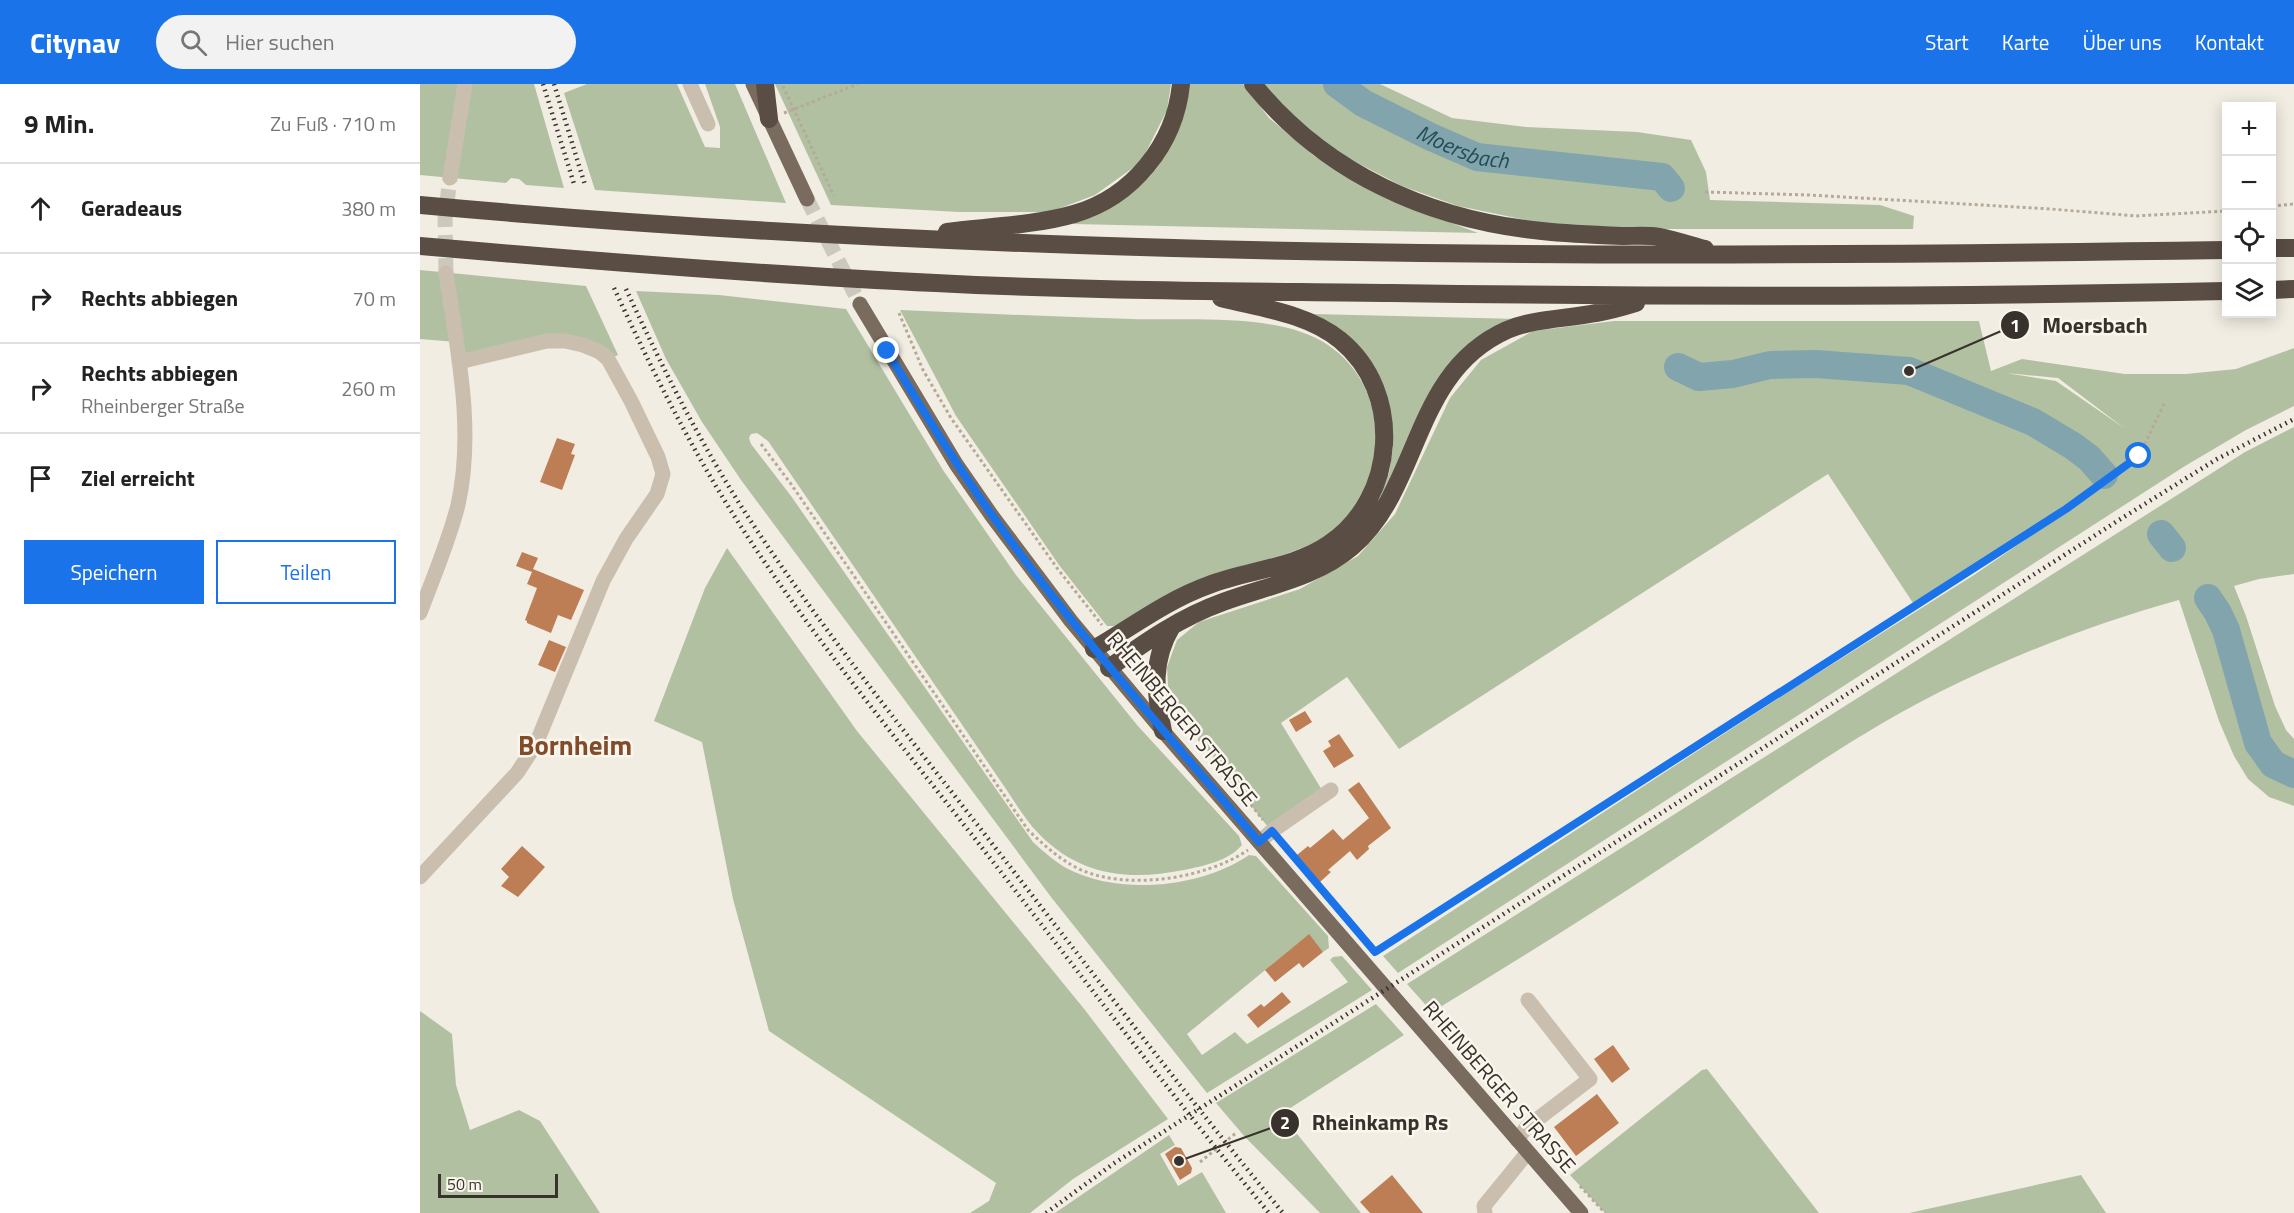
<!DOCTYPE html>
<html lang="de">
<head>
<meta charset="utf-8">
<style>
	body { margin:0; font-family:"Titillium Web",sans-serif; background:#f2f2f2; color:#222 }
	.controls { position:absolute; right:18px; top:18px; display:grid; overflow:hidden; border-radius:0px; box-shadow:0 3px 15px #0003 }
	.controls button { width:54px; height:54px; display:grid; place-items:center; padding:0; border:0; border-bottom:2px solid #e0e0e0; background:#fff; color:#222; font:30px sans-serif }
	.scale { position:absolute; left:18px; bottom:15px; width:120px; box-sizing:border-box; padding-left:6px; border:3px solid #39322c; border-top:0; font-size:16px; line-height:21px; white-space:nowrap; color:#39322c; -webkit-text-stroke:4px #faf6ee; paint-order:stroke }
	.stop { position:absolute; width:18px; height:18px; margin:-14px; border:4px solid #1a73e8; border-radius:50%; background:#fff }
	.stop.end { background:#1a73e8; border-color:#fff; box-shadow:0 2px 6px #0008 }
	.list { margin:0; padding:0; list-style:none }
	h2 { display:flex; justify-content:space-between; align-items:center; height:78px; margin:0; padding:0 24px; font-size:26px }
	h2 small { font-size:20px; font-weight:400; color:#767676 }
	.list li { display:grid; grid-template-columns:39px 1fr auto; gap:18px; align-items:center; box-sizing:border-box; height:90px; padding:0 24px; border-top:2px solid #e0e0e0 }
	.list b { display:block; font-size:22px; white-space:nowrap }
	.list p { margin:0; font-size:20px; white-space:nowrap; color:#767676 }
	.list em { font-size:20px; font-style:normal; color:#767676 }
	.actions { display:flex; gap:12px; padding:18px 24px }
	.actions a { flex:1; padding:14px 0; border:2px solid #1a73e8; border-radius:0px; text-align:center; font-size:21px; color:#1a73e8 }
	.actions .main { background:#1a73e8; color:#fff }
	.icon { flex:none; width:33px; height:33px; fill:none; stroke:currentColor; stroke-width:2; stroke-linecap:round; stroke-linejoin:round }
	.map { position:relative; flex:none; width:1874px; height:1129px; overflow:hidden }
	header { display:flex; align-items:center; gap:36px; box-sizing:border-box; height:84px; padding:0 30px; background:#1a73e8; color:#fff }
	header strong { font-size:28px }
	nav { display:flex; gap:33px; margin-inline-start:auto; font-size:21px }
	.search { width:420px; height:54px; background:#f2f2f2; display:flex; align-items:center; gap:15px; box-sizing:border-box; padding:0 21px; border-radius:33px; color:#767676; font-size:22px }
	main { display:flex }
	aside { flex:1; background:#fff }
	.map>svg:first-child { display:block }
	.green { fill:#b2c0a2; fill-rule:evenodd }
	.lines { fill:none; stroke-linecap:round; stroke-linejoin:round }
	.river { stroke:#82a5ad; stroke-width:28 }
	.building { fill:#bd7d55 }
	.minor-tunnel { stroke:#cdc8be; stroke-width:15; stroke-dasharray:15 8; stroke-linecap:butt }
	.major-tunnel { stroke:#cdc8be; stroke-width:15; stroke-dasharray:15 8; stroke-linecap:butt }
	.path { stroke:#b5a998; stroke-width:3; stroke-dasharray:3 3; stroke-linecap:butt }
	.minor { stroke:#cabfae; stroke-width:15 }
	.major { stroke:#796b5e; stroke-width:15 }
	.highway { stroke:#594d44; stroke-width:18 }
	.rail { stroke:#39322c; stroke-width:4.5; stroke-dasharray:1.5 4.5; stroke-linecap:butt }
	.route { stroke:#1a73e8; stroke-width:8 }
	.labels { text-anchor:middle; stroke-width:5; stroke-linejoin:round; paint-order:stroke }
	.street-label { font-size:21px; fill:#39322c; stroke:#faf6ee }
	.water-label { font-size:22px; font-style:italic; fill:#244d58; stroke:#faf6ee }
	.district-label { font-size:27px; font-weight:bold; fill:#824c2b; stroke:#faf6ee }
	.leader { fill:none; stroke:#39322c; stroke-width:2 }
	.callout-dot { fill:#39322c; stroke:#faf6ee; stroke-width:2 }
	.mark-label { font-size:18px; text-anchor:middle; font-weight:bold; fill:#fff }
	.callout-label { font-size:22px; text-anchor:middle; font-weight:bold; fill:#39322c; stroke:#faf6ee; stroke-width:5; stroke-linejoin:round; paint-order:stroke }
</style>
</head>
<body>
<header>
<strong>Citynav</strong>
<div class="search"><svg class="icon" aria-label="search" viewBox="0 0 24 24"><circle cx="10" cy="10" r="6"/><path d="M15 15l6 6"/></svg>Hier suchen</div>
<nav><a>Start</a><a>Karte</a><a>Über uns</a><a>Kontakt</a></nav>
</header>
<main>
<aside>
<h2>9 Min.<small>Zu Fuß · 710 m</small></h2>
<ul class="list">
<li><svg class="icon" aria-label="ahead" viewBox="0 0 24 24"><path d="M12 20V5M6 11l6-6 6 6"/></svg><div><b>Geradeaus</b></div><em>380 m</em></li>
<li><svg class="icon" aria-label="right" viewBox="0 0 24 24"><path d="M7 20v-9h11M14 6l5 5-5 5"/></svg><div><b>Rechts abbiegen</b></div><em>70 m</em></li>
<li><svg class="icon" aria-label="right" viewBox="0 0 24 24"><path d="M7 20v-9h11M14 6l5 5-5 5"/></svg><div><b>Rechts abbiegen</b><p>Rheinberger Straße</p></div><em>260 m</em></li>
<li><svg class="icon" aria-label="arrive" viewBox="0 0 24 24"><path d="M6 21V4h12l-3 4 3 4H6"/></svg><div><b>Ziel erreicht</b></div></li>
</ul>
<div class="actions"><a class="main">Speichern</a><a>Teilen</a></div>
</aside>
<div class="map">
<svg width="1874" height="1129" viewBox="0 0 1874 1129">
	<rect width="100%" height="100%" fill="#f2ede2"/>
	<path class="green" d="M0,0H114L144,104L106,101L99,95L91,94L86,99L0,91Z
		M167,0H257L285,63L300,64V43L285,0H315L366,119L175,106L144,9Z
		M355,0H751L747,26L721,78L675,111L630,128H539L411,121Z
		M768,0H823L849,34L894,72L959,111L1058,149L653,140C671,129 708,113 722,100C750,75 764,37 768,0Z
		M844,0H960L1032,34L1106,43L1217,48L1271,56L1286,88L1290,116L1460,121L1494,132L1493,145H1237L1130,141L1038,122L982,102L928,74L899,53L872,30Z
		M0,186L166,202L198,271L188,275L145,257L39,278L36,258L0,255Z
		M216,207L299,211L426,225L523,386L596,491L717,641L819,752L822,761C809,777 783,782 764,786C709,797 660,792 619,750C606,737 596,720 586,705L348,357L337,349L331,350L329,354L331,360L371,412L613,758C623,767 634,777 646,784C699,812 781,804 829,771L836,772L908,852L909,864L903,868L888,851L767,950L782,971L815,948L827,960L928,898L910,876L913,873L922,872L952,906L787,1009L631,813L321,396L282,338L246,275Z
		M480,226C558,229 635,233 712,235C769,237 859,228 908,261C938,281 954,313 956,349C957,387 939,429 907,451C874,473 832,477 796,490C784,494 774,501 763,507C740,519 717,530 694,542H687L639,481L536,332Z
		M893,230L1100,235L1055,262L959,414L969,389L973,364L971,332Z
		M1194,237H1559L1571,287L1602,275L1705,290H1766L1816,285L1874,264V322L1826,346L1765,382L978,889L963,872L1368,608L1554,491L1647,427L1645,426L1495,522L1408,390L979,665L927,593L861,639L902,706L848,743L779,655L748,602L747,583L757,556L779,538L880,505L938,472L975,430L1030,314L1061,276L1113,247ZM1586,289L1638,294L1704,344L1636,297Z
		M1874,343V490L1839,495L1814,502L1826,532L1855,622L1866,646L1874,655V722L1849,713L1828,695L1814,672L1799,637L1759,516C1658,544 1557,585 1466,637C1392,680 1322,731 1250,778C1172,830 1092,879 1012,928L987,900L1825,368Z
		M307,464L437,647L665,926L748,1035L653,1095L610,1129H550L569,1117L576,1099L349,947L313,815L282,658L234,637L285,504Z
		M956,920L984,951L861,1030L941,1129H900L825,1053L796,1019Z
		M0,927L32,950L36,1001L50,1046L99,1026L120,1037L180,1129H0Z
		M1287,985L1399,1129H1185L1150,1091L1282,986Z
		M749,1051L755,1061L740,1070L758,1102L782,1088L806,1129H635Z
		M1661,1091L1686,1129H1489Z"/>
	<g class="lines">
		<g class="river">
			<path id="s1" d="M917,0L943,19L1011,53L1057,73L1242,93L1251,104"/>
			<path d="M1258,283L1279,293L1313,290L1350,281L1396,280L1489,287L1613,338L1653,362L1669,374L1684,391"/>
			<path d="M1741,450L1752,464"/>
			<path d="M1788,514L1798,529L1806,546L1838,659L1853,680L1874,690"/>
		</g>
	</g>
	<path class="building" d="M137,354L155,360L151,370L155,371L142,406L120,398Z
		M102,468L118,474L113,485L164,506L151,536L138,531L131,549L107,539V537L105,536L117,504L107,500L112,488L96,482Z
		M129,556L146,563L135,588L118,581Z
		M885,627L892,638L876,648L869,636Z
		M919,650L934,672L914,684L903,667L911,662L908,657Z
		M939,698L971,744L948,762L949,765L937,776L930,767L908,786L911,788L900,798L877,771L888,762L890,764L913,745L923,756L949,734L928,706Z
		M102,762L125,783L98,813L81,802L89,793L81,785Z
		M889,850L903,868L883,884L879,879L855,898L845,886Z
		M862,908L871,918L838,944L827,931L841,920L844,923Z
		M1193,961L1210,985L1192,999L1174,975Z
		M1177,1010L1199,1039L1156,1072L1134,1043Z
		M755,1063L761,1064L772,1084L771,1089L760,1096L745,1070Z
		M972,1091L1003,1129H950L940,1118Z"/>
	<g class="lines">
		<path class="minor-tunnel" d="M26,189L25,135L30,94"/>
		<path class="major-tunnel" d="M387,115L440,220"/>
		<path class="path" d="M363,2L414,112
			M364,29L438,0
			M1285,108L1389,111L1631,125L1715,132L1806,127
			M1852,122L1874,120
			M479,229L503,286L531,334L637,484L682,541
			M341,360L371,400L608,746C624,761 639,775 659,785C707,807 785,795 828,766
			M755,613L779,655L843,736
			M955,868L1646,425L1719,372L1745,318
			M780,1078L816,1049
			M1160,1102L1185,1129"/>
		<path class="minor" d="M270,0L288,40
			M30,94L45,0
			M0,529C13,494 29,457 38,421C55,345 37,265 26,189
			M839,758L852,747L911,706
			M0,793L97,689L116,660L183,497L206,455L237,410L243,390L238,373L211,317L188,275L180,268L163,261L145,257H127L39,278
			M1097,1056L1106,1044L1170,995L1108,916
			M1065,1129L1064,1122L1108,1068"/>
		<path class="major" d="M333,0L387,115
			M440,220L536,380L572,432L651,537L743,647L1161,1129"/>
		<path class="highway" d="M345,0L349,35
			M833,0C905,89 1009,136 1122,147C1149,150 1177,151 1204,152C1216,152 1229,151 1240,153C1255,156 1270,161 1285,165
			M0,121C600,176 1204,175 1806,166
			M527,148C567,143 616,141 654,130C713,113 755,60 761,0
			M0,162C172,177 344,191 516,199C668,207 819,207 971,209C1249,213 1528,213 1806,207
			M1852,164H1874
			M1852,206L1874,205
			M674,565C712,543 747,516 789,501C828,486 874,484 909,460C977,414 984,308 920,256C887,229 840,224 801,214
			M689,584C725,558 761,533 803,518C846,502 896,494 932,463C1002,403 991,289 1087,246C1116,234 1146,235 1176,229C1190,227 1203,223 1216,219
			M743,647C735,608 731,577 752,542"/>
		<path class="rail" d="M123,0L154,100
			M134,0L165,101
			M194,204C232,286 271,365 320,441C393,554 480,659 563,765C658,887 751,1011 849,1129
			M206,205C243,285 282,363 330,436C406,551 493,658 577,766C671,887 765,1010 863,1129
			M626,1129L693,1080L1699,436L1797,375L1874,335"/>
	</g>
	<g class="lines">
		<path class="route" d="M467,267C500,322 534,378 572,431C653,546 748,651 839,758L852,747L955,868L1646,425L1719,372"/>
	</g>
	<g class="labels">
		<g class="street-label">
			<text transform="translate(762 635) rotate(50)" y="7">RHEINBERGER STRASSE</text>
			<text transform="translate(1079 1003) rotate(49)" y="7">RHEINBERGER STRASSE</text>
		</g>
		<g class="water-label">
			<text dy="8" stroke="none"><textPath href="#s1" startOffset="142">Moersbach</textPath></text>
		</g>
		<g class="district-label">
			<text x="155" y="671">Bornheim</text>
		</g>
	</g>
	<path class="leader" d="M1489 287L1595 241M759 1077L865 1039"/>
	<g class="callout-dot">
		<circle cx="1489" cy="287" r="6"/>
		<circle cx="759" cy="1077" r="6"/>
		<circle cx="1595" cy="241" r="15"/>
		<circle cx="865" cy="1039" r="15"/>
	</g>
	<g class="mark-label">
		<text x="1595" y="248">1</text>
		<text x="865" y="1045">2</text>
	</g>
	<g class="callout-label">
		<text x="1675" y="249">Moersbach</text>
		<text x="960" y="1046">Rheinkamp Rs</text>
	</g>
</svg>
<div class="controls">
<button>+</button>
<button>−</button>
<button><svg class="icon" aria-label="locate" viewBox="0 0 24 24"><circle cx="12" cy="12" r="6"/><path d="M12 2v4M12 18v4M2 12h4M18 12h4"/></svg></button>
<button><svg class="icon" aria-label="layers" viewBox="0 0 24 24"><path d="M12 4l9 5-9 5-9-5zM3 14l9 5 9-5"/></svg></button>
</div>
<div class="scale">50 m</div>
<div class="stop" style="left:1719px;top:372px"></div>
<div class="stop end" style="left:467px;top:267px"></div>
</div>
</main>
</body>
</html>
